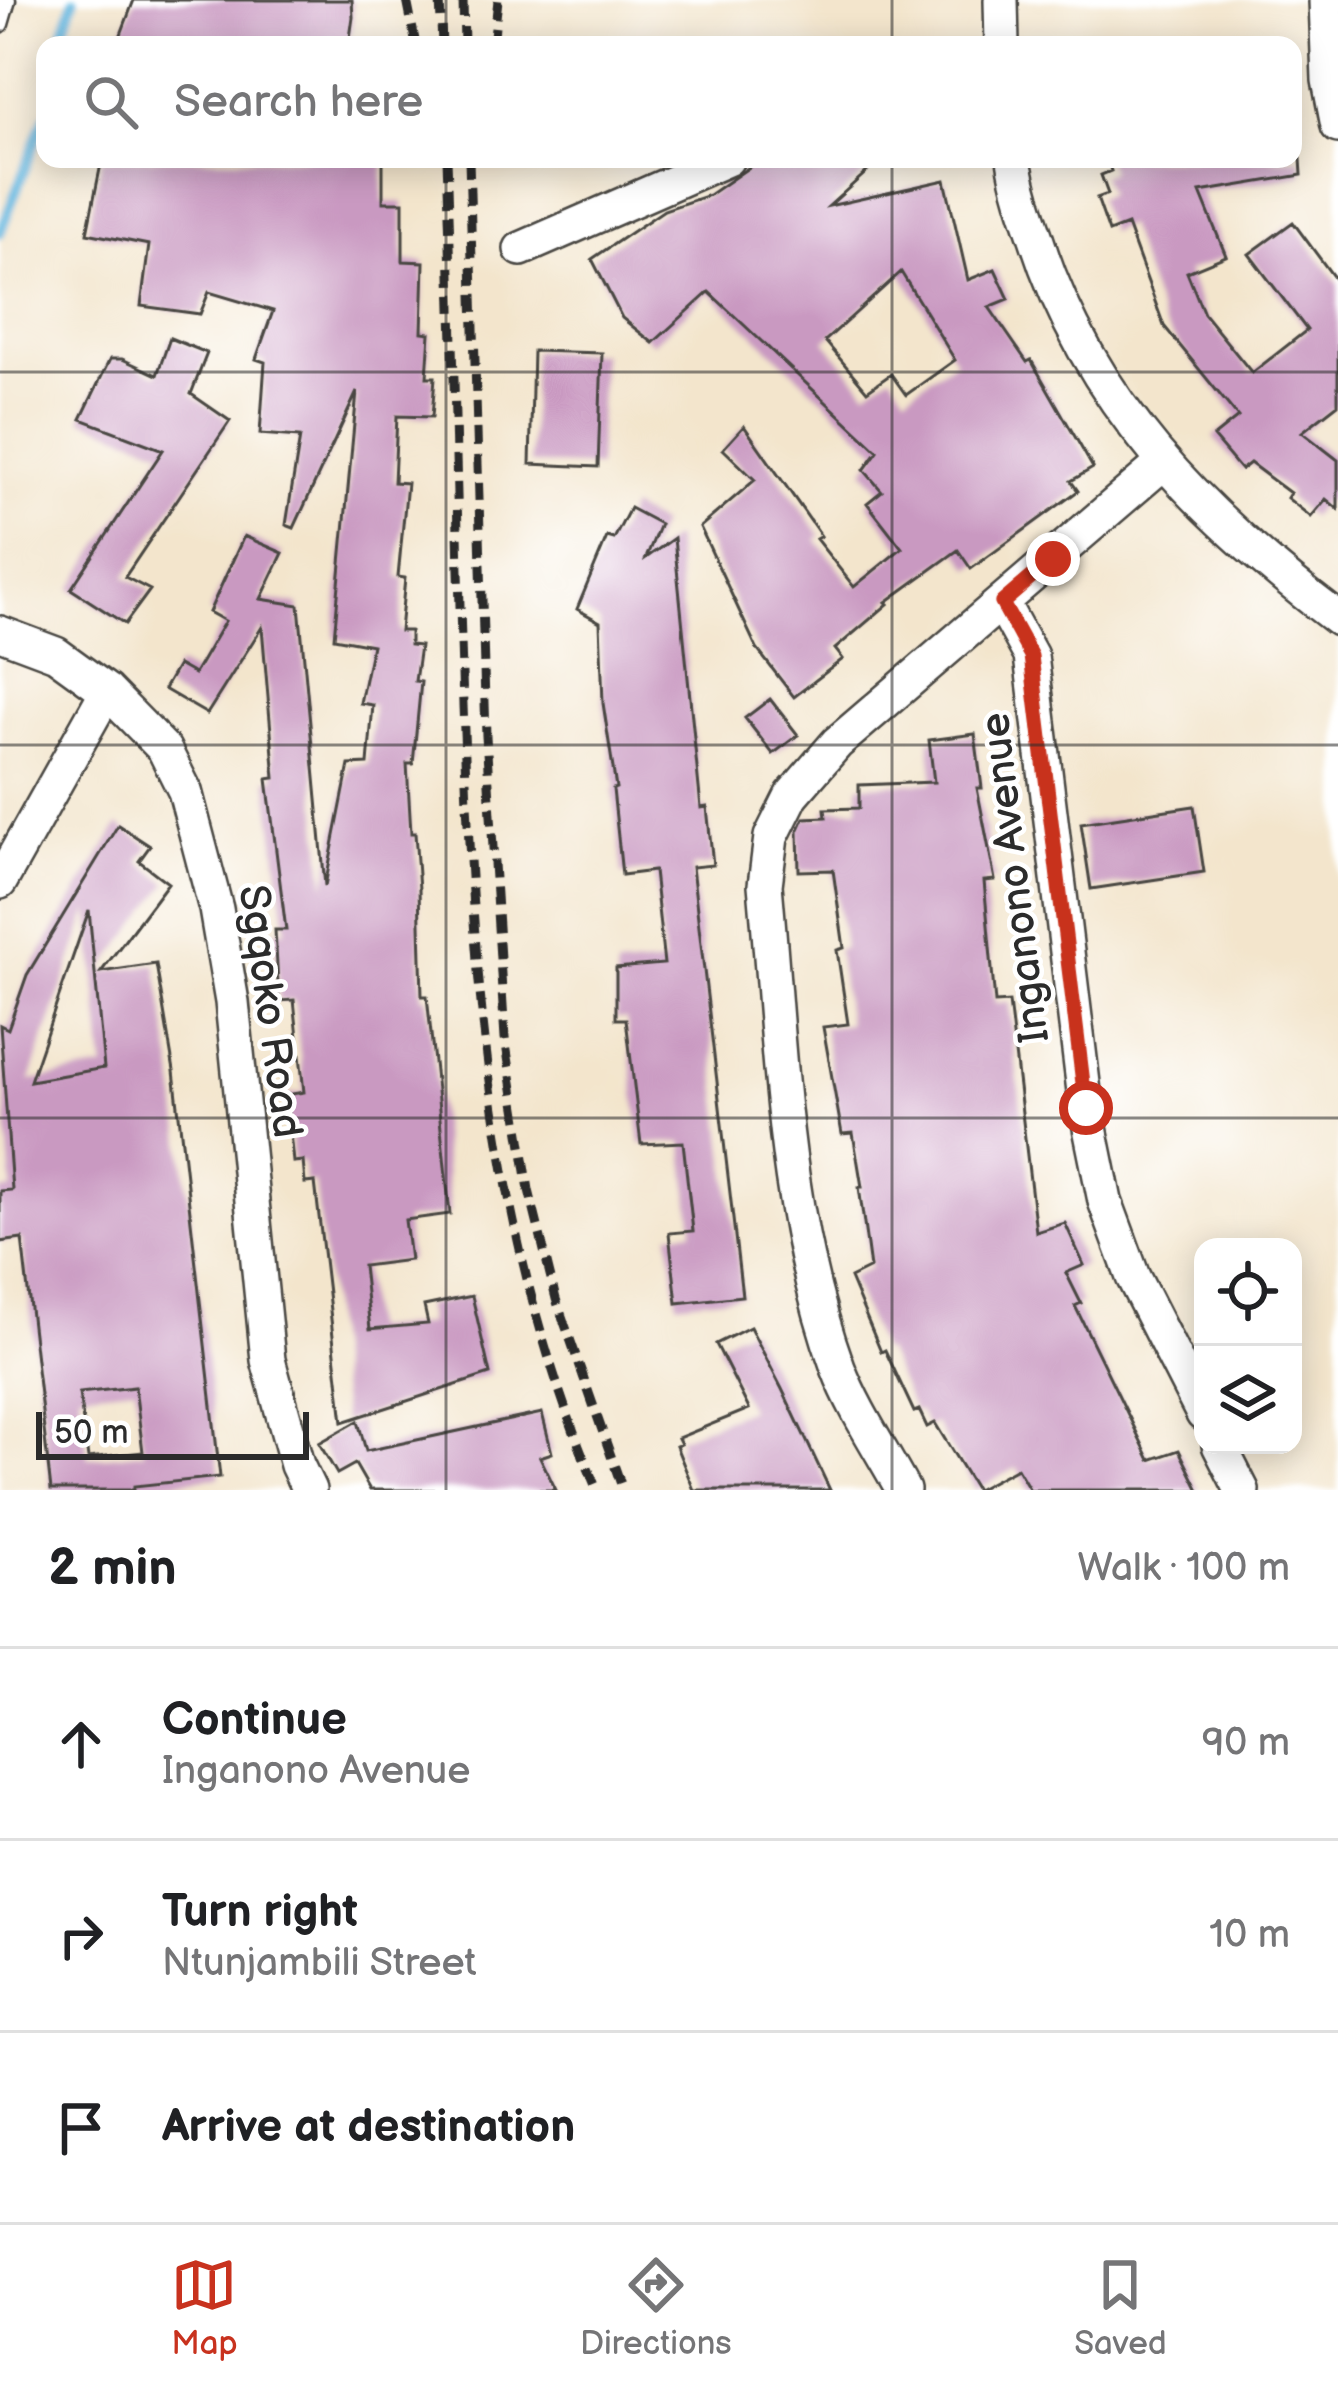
<!DOCTYPE html>
<html lang="en">
<head>
<meta charset="utf-8">
<style>
	body { margin:0; font-family:"Balsamiq Sans",sans-serif; background:#f2f2f2; color:#202124 }
	.controls { position:absolute; right:36px; bottom:36px; display:grid; overflow:hidden; border-radius:24px; box-shadow:0 6px 30px #0003 }
	.controls button { width:108px; height:108px; display:grid; place-items:center; padding:0; border:0; border-bottom:3px solid #e0e0e0; background:#fff; color:#202124; font:60px sans-serif }
	.scale { position:absolute; left:36px; bottom:30px; width:273px; box-sizing:border-box; padding-left:12px; border:6px solid #2b2b2b; border-top:0; font-size:33px; line-height:42px; white-space:nowrap; color:#2b2b2b; -webkit-text-stroke:9px #fff; paint-order:stroke }
	.stop { position:absolute; width:36px; height:36px; margin:-27px; border:9px solid #c8321e; border-radius:50%; background:#fff }
	.stop.end { background:#c8321e; border-color:#fff; box-shadow:0 3px 12px #0008 }
	.list { margin:0; padding:0; list-style:none }
	h2 { display:flex; justify-content:space-between; align-items:center; height:156px; margin:0; padding:0 48px; font-size:51px }
	h2 small { font-size:39px; font-weight:400; color:#757577 }
	.list li { display:grid; grid-template-columns:78px 1fr auto; gap:36px; align-items:center; box-sizing:border-box; height:192px; padding:0 48px; border-top:3px solid #e0e0e0 }
	.list b { display:block; font-size:45px; white-space:nowrap }
	.list p { margin:0; font-size:39px; white-space:nowrap; color:#757577 }
	.list em { font-size:39px; font-style:normal; color:#757577 }
	.icon { flex:none; width:66px; height:66px; fill:none; stroke:currentColor; stroke-width:2; stroke-linecap:round; stroke-linejoin:round }
	.map { position:relative; flex:none; width:1338px; height:1490px; overflow:hidden }
	.search { position:absolute; background:#fff; box-shadow:0 6px 30px #0003; left:36px; right:36px; top:36px; height:132px; display:flex; align-items:center; gap:30px; box-sizing:border-box; padding:0 42px; border-radius:24px; color:#757577; font-size:45px }
	.sheet { height:732px; background:#fff }
	nav { display:flex; justify-content:space-around; align-items:center; box-sizing:border-box; height:168px; border-top:3px solid #e0e0e0; background:#fff; font-size:33px; color:#757577 }
	nav a { display:grid; justify-items:center; gap:6px }
	nav .on { color:#c8321e }
	.map>svg:first-child { display:block }
	.lines { fill:none; stroke-linecap:round; stroke-linejoin:round }
	.stream { stroke:#63b6de; stroke-width:10 }
	.building { fill:#c999c1; fill-rule:evenodd }
	.lane-casing { stroke:#494743; stroke-width:21 }
	.street-casing { stroke:#494743; stroke-width:38 }
	.lane { stroke:#fff; stroke-width:16 }
	.street { stroke:#fff; stroke-width:33 }
	.rail { stroke:#2b2b2b; stroke-width:9; stroke-dasharray:18 9; stroke-linecap:butt }
	.route { stroke:#c8321e; stroke-width:15 }
	.grid { fill:none; stroke:#2b2b2b; stroke-width:3; stroke-opacity:0.55 }
	.labels { text-anchor:middle; stroke-width:9; stroke-linejoin:round; paint-order:stroke }
	.street-label { font-size:42px; fill:#2b2b2b; stroke:#fff }
</style>
</head>
<body>
<div class="map">
<svg width="1338" height="1490" viewBox="0 0 1338 1490">
	<rect width="100%" height="100%" fill="#fff"/>
	<filter id="ink" filterUnits="userSpaceOnUse"><feTurbulence type="fractalNoise" baseFrequency=".00833" numOctaves="2"/><feDisplacementMap in="SourceGraphic" scale="24" xChannelSelector="R" yChannelSelector="G"/><feConvolveMatrix kernelMatrix="1 2 1 2 8 2 1 2 1" color-interpolation-filters="sRGB"/></filter>
	<filter id="wash" filterUnits="userSpaceOnUse"><feTurbulence type="fractalNoise" baseFrequency=".004" numOctaves="4" result="noise"/><feDisplacementMap in="SourceGraphic" scale="48" xChannelSelector="R" yChannelSelector="G"/><feGaussianBlur stdDeviation="2.7" result="paint"/><feColorMatrix in="noise" values="0 0 0 0 0 0 0 0 0 0 0 0 0 0 0 0 0 1.4 0 .05"/><feComposite in="paint" operator="in"/></filter>
	<g filter="url(#wash)">
		<rect width="100%" height="100%" fill="#f3e5cc"/>
		<g class="lines">
			<path class="stream" d="M59,45L74,0
				M0,233L45,117"/>
		</g>
		<g id="blocks">
			<path class="building" d="M134,0H352L353,17L349,45H117Z
				M102,159H383V202H403V261L424,262L422,332L430,333L427,377H435L432,417L397,416L394,482L407,483L398,577L405,578L400,631H410V645L420,646L415,681L421,682L413,764H407L411,833H415L419,889L422,996H427L450,1214L405,1220L410,1260L363,1266L370,1329L428,1324L424,1306L472,1296L490,1374L343,1422L315,1182L305,1183L303,1161L293,1162L286,1095L304,1092L294,1000L279,1001L275,930H286L267,779L275,778L262,627L207,714L164,689L178,665L194,674L225,621L209,612L244,536L283,553L261,599L299,605L325,886L349,765L368,764L373,705L360,703L372,645L334,638L357,392L294,528L286,525L300,437L260,434L265,362L256,359L273,311L209,292L200,314L141,306L149,245L87,233Z
				M761,159H881L829,206L945,180L968,280L995,269L1009,299L989,307L1027,362L1031,360L1093,468L1071,481L1078,491L971,569L958,550L886,602L888,604L835,649L843,659L794,697L757,649L700,527L755,480L723,449L744,426L821,536L816,539L854,587L902,548L867,503L882,491L864,470L878,451L709,292L653,343L622,318L592,259L664,210L709,195ZM901,272L955,360L906,395L891,374L867,391L825,341Z
				M1107,159H1301L1302,175L1200,192L1226,256L1187,272L1204,314L1252,373L1307,330L1249,254L1293,222L1338,283V404L1302,432L1338,460V509L1326,499L1311,517L1287,498L1290,493L1250,463L1241,470L1213,437L1238,417L1164,326L1127,225L1109,232L1097,198L1108,194L1101,175L1111,171Z
				M170,338L207,353L191,394L230,421L125,577L150,590L125,624L71,589L163,450L81,419L110,359H122L157,375Z
				M533,351L602,353L598,467L530,464Z
				M630,508L660,524L646,558L674,538L701,808L707,807L713,865L692,867L742,1296L677,1303L669,1233L693,1231L683,1142L641,1144L626,1019H616V968L664,964L654,871L622,875L613,789L616,788L603,703L600,622L577,609L607,537L614,539Z
				M770,699L798,735L773,754L745,718Z
				M975,734L982,788H977L995,880L984,881L995,1003L1009,1002L1036,1232L1065,1223L1084,1265L1066,1273L1081,1303L1075,1306L1150,1460L1179,1450L1199,1490H1030L1017,1468L976,1490L935,1423L927,1427L919,1410L914,1412L885,1350L881,1352L850,1278L870,1268L859,1187H862L853,1133L842,1134L823,1027L848,1024L837,950L844,948L833,870L799,871L798,831L804,818L826,817L825,809L859,808V785L934,782L929,740Z
				M1194,806L1204,872L1091,889L1081,823Z
				M118,825L150,846L139,861L168,883L101,972L156,964L174,1071L220,1477L134,1486V1490H51L22,1239L0,1242V1191L12,1190L0,1025L8,1029L27,975ZM89,910L104,1068L30,1081ZM135,1387L143,1452L88,1458L79,1393Z
				M750,1327L782,1389L830,1490H694L676,1446L681,1444L678,1438L749,1409L716,1344Z
				M542,1413L552,1453L540,1457L556,1490H370L355,1464L337,1474L319,1443L358,1421L366,1451Z"/>
		</g>
	</g>
	<g filter="url(#ink)">
		<use href="#blocks" fill-opacity="0" stroke="#494743" stroke-width="3"/>
		<g class="lines">
			<g class="lane-casing">
				<path id="lane" d="M0,24L7,0"/>
			</g>
			<g class="street-casing">
				<path id="street" d="M1001,0L1002,45
					M1326,0L1329,80L1338,126
					M1014,159C1018,186 1027,212 1036,238C1089,404 1202,516 1338,619
					M521,249L727,159
					M1002,603L1031,656L1086,1108L1105,1201L1133,1277L1203,1414
					M0,633L56,654L107,691L164,749L185,791L216,909L232,1002L268,1360L297,1465L309,1490
					M0,882L107,691
					M1219,1445L1242,1490
					M903,1490C882,1451 854,1410 838,1368C782,1214 780,1046 765,885L771,837L792,795L837,743L1162,464"/>
			</g>
			<use href="#lane" class="lane"/>
			<use href="#street" class="street"/>
			<path class="rail" d="M407,0L416,45
				M440,0L442,45
				M463,0L464,45
				M493,45L498,0
				M447,159C454,341 457,523 463,705C473,978 489,1235 597,1490
				M469,159L486,736L505,1038L529,1190L556,1299L623,1490"/>
		</g>
	</g>
	<g class="lines" filter="url(#ink)">
		<path class="route" d="M1053,559L1002,603L1031,656L1086,1108"/>
	</g>
	<path class="grid" d="M446,0V45M892,0V45M446,159V1490M892,159V1490M0,372H1338M0,745H1338M0,1118H1338"/>
	<g class="labels">
		<g class="street-label">
			<text transform="translate(1013 878) rotate(-97)" y="15">Inganono Avenue</text>
			<text transform="translate(272 1011) rotate(82)" y="15">Sgqoko Road</text>
		</g>
	</g>
</svg>
<div class="controls">
<button><svg class="icon" aria-label="locate" viewBox="0 0 24 24"><circle cx="12" cy="12" r="6"/><path d="M12 2v4M12 18v4M2 12h4M18 12h4"/></svg></button>
<button><svg class="icon" aria-label="layers" viewBox="0 0 24 24"><path d="M12 4l9 5-9 5-9-5zM3 14l9 5 9-5"/></svg></button>
</div>
<div class="scale">50 m</div>
<div class="stop" style="left:1086px;top:1108px"></div>
<div class="stop end" style="left:1053px;top:559px"></div>
<div class="search"><svg class="icon" aria-label="search" viewBox="0 0 24 24"><circle cx="10" cy="10" r="6"/><path d="M15 15l6 6"/></svg>Search here</div>
</div>
<section class="sheet">
<h2>2 min<small>Walk · 100 m</small></h2>
<ul class="list">
<li><svg class="icon" aria-label="ahead" viewBox="0 0 24 24"><path d="M12 20V5M6 11l6-6 6 6"/></svg><div><b>Continue</b><p>Inganono Avenue</p></div><em>90 m</em></li>
<li><svg class="icon" aria-label="right" viewBox="0 0 24 24"><path d="M7 20v-9h11M14 6l5 5-5 5"/></svg><div><b>Turn right</b><p>Ntunjambili Street</p></div><em>10 m</em></li>
<li><svg class="icon" aria-label="arrive" viewBox="0 0 24 24"><path d="M6 21V4h12l-3 4 3 4H6"/></svg><div><b>Arrive at destination</b></div></li>
</ul>
</section>
<nav>
<a class="on"><svg class="icon" aria-label="map" viewBox="0 0 24 24"><path d="M3 6l6-2 6 2 6-2v14l-6 2-6-2-6 2zM9 4v14M15 6v14"/></svg>Map</a>
<a><svg class="icon" aria-label="directions" viewBox="0 0 24 24"><path d="M12 3l9 9-9 9-9-9zM9 14v-3h6M13 9l2 2-2 2"/></svg>Directions</a>
<a><svg class="icon" aria-label="saved" viewBox="0 0 24 24"><path d="M7 4h10v16l-5-4-5 4z"/></svg>Saved</a>
</nav>
</body>
</html>
